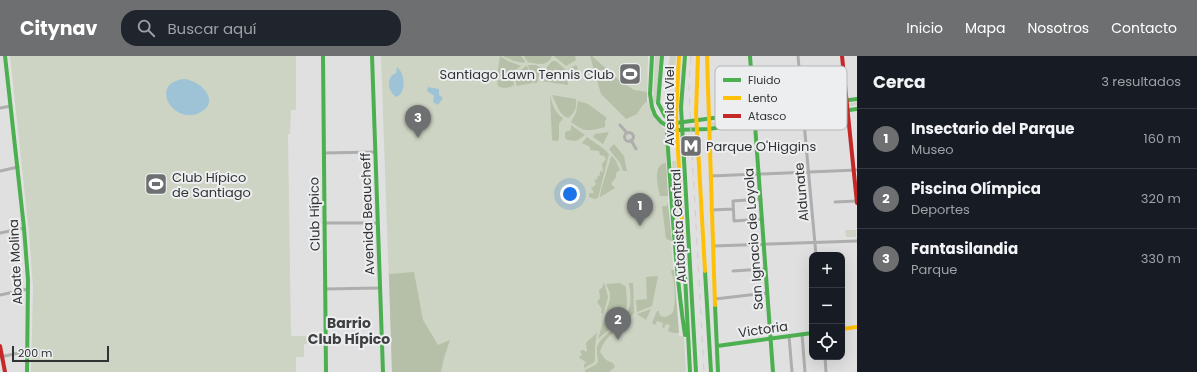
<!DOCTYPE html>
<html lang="es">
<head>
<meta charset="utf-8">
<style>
	body { margin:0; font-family:Poppins,sans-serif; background:#20242c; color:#f1f3f6 }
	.controls { position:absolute; right:12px; bottom:12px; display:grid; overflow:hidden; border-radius:8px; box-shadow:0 4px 16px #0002 }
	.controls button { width:36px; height:36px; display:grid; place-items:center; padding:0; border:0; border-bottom:1px solid #363941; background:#171b24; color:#f1f3f6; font:20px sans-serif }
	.scale { position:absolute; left:12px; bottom:10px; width:97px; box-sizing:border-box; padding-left:4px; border:2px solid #313233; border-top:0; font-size:11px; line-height:14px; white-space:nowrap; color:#313233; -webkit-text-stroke:3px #edeef0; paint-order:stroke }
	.you { position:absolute; left:570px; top:138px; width:14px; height:14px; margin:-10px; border:3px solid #fff; border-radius:50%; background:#1a73e8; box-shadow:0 0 0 6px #1a73e833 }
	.badge { display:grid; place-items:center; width:26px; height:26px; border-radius:50%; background:#6e6f70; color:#fff; font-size:13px; font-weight:700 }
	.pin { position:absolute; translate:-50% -33px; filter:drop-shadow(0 1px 2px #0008) }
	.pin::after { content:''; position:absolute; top:21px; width:14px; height:12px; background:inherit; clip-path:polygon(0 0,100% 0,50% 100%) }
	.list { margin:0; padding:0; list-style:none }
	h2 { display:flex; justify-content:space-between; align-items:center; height:52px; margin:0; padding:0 16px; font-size:17px }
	h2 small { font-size:13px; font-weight:400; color:#9ea1a6 }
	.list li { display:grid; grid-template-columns:26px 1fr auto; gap:12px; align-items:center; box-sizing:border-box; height:60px; padding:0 16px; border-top:1px solid #363941 }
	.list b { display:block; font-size:15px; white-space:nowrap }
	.list p { margin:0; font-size:13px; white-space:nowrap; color:#9ea1a6 }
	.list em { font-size:13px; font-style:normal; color:#9ea1a6 }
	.icon { flex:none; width:22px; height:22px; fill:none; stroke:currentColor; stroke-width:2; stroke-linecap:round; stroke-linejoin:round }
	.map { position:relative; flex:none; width:857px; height:316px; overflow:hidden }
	header { display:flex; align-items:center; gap:24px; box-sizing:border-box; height:56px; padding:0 20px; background:#6e6f70; color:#fff }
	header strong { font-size:19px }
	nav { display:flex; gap:22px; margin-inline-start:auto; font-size:14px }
	.search { width:280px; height:36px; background:#20242c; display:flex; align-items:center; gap:10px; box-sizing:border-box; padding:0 14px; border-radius:16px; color:#9ea1a6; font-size:15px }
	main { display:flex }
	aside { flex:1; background:#171b24 }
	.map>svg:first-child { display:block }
	.green { fill:#cdd4c3 }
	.forest { fill:#b6bfa7 }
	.water { fill:#9fc3d6 }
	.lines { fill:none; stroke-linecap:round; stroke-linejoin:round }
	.street { stroke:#aeaeae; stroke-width:3 }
	.fast { stroke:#4caf50; stroke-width:4 }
	.slow { stroke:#ffc107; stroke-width:4 }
	.jam { stroke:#c62828; stroke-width:4 }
	.rail { stroke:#cecece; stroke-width:1; stroke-dasharray:7 7; stroke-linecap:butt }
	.labels { text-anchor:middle; stroke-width:4; stroke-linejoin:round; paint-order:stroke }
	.poi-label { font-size:13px; fill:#313233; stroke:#edeef0; text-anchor:start }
	.street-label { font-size:13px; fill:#313233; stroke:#edeef0 }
	.neighbourhood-label { font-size:14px; font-weight:bold; fill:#3e3f41; stroke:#edeef0 }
	.key { fill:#edeef0; stroke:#b5b6b7; stroke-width:1 }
	.key-label { font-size:11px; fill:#313233 }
</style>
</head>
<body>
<header>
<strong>Citynav</strong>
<div class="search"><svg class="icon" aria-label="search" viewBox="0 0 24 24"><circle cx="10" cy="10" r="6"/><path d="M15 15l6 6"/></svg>Buscar aquí</div>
<nav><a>Inicio</a><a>Mapa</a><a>Nosotros</a><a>Contacto</a></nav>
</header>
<main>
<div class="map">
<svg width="857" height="316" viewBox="0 0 857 316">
	<rect width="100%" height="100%" fill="#e0e0e1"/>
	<path class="green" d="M10,0H296V54H291L290,78H288L291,280H321L322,287L304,288V301H296V316H31L33,231L29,178Z
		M381,0H648L647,45H648L652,58L665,74L668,150L679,280H684L686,316H392Z
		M655,0H660L656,46L653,47Z
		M670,0H676L675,11L673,15L668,13Z
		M857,46V49L710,70L709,67Z
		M672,105H676L681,225L676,170Z
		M845,174H856V181H846Z"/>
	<path class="forest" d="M500,0L508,5L521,10C514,15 505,22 497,21Z
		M503,0H521L525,5L524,7L514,5Z
		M524,0H551L552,1C546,11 538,8 528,6Z
		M554,0H575L576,4L566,10Z
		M590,0H592L619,24L634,34L647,36V45L642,50L637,58L626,63L601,38Z
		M552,5H556L567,15L568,29L541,25L542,17Z
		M528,9H536L541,12L537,27H534Z
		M576,9L577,10L580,22L569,13Z
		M526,10H527L533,27L517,30L516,28V18Z
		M512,19L514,29C510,32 502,33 498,30L497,25Z
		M550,39C552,48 555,57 563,62L559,68V82L558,85H555L552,84Z
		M552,39L576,43C577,51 575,57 568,62L564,60L560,56Z
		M578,45L588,48L607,62L605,65V71C588,75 586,77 571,66L576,57Z
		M571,69L585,79L576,85L567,84L565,82V76L571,74Z
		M609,76L603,88L593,81L595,78Z
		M587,81L604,93L609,98L598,142L594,143L589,141V138L591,137H594L591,131H594V129H596L594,123L597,124V121L600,119V115L603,116L602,108L606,103L604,100L600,99L599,95L590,94V91L582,87Z
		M614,88L624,100L627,115H623L620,107L609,93Z
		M612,100L616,105L620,114L616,117V121L611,128L615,132L600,141L601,134L611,101Z
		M666,107L668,140H660C658,131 652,108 666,107Z
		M667,147L668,148L672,185L666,183L662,150H667Z
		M672,214H674L679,277H673L668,275L670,269L666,268L664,272L662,271L663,267L657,265L655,269L652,267L657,255H659L660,260L665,261C668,260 671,259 673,256C676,249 675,221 671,216Z
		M414,216L423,264L438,289L450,284L444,302L441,316H392L389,218Z
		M658,220L652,250L637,256L636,244L647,243L646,221Z
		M604,226L608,241L603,259L601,256L602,253L597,246L600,242L599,234L602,232Z
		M620,227L626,231C626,236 627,243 627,247C628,260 607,275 598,283L610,243V237L606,228Z
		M629,227H633L634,257L628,264V260L626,259L624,266L620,269L619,271L614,275L615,276C607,281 602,288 600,296L606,304L613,307L615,311L609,316H585V314L595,309L598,306C598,301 596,295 597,291C602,277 624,269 629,252C632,244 630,234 629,227Z
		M651,253L646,264L637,258Z
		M597,276L595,291V305L593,307L584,312V309L586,306L579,302L580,300L582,299L580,295L583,294L587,296L586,287C589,283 594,281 597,276Z"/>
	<path class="water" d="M397,11C405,17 407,37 396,41C388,35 387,26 392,19L396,17Z
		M184,23C203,25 221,47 199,57C173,69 148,27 184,23Z
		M428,31L439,33V39L443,42L438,49L433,46L434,40L427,35Z"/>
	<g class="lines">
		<path class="street" d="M798,0L816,199
			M0,52L11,50
			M620,69L627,77
			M624.5 81a4.5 4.5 0 1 1 9 0a4.5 4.5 0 1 1-9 0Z
			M631,84L636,93
			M324,97L375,96
			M0,115L18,111
			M710,120L857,114
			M761,143L733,145L734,165L762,163
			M835,146L857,145
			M711,154L733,153
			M324,167H377
			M0,177L24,172
			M713,190L857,185
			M733,215L766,213
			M325,233L380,232
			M0,239L28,233
			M715,243L767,237
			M802,278L805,316
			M789,280L792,316
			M0,301L28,295
			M825,301L826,316"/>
		<path class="fast" d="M5,0L24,172L28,224L27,316
			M323,0L326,316
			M372,0L383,316
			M652,0L650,38L652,51L655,59L661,66L674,74L708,73L857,53
			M662,0L658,47L665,60L676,67L857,43
			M685,0L681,51L696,316
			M750,0L773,316
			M669,70L667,74V80C672,146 675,213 685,279
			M684,200L690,316
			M705,215L711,316
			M715,249L718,316
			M717,290L812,277"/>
		<path class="slow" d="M679,0L676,60L684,200
			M698,0L696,57L705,215
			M707,0L715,249
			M842,273L857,271"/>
		<path class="jam" d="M842,0L857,147
			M0,290L5,316"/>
		<path class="rail" d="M691,0L689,29L690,58L704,316"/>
	</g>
	<defs>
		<g id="stadium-square" transform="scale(1.15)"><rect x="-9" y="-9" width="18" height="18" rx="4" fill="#6e6f70" stroke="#edeef0"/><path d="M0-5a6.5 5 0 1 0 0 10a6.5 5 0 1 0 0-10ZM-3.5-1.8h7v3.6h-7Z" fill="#fff"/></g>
		<g id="metro-square" transform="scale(1.15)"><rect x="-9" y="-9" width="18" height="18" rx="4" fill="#6e6f70" stroke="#edeef0"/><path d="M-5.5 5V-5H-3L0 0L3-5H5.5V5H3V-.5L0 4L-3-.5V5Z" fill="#fff"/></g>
	</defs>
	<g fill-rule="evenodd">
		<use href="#stadium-square" x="630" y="18"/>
		<use href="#metro-square" x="691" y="90"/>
		<use href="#stadium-square" x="156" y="128"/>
	</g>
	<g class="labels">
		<g class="poi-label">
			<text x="614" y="23" text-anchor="end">Santiago Lawn Tennis Club</text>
			<text x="706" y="95">Parque O'Higgins</text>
			<text x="172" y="126">Club Hípico<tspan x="172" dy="15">de Santiago</tspan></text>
		</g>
		<g class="street-label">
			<text transform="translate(669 50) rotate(-90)" y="5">Avenida Viel</text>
			<text transform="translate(801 136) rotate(-95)" y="5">Aldunate</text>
			<text transform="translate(314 158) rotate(-91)" y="5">Club Hípico</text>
			<text transform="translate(367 158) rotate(-92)" y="5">Avenida Beaucheff</text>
			<text transform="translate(678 170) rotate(-93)" y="5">Autopista Central</text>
			<text transform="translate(753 183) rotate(-94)" y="5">San Ignacio de Loyola</text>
			<text transform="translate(15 206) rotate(-93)" y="5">Abate Molina</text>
			<text transform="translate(763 273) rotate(-8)" y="5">Victoria</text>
		</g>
		<g class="neighbourhood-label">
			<text x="349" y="272">Barrio<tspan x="349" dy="16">Club Hípico</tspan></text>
		</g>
	</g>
	<rect x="715" y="10" width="132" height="64" rx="6" class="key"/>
	<rect x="723" y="22" width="18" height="4" fill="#4caf50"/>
	<rect x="723" y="40" width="18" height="4" fill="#ffc107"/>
	<rect x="723" y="58" width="18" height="4" fill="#c62828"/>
	<g class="key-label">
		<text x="748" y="28">Fluido</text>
		<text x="748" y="46">Lento</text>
		<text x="748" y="64">Atasco</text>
	</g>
</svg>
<div class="controls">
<button>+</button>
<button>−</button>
<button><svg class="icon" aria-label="locate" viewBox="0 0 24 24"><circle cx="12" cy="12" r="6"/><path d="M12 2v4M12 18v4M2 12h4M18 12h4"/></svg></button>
</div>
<div class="scale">200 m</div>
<div class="you"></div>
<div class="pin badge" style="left:640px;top:170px">1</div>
<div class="pin badge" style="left:618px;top:284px">2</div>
<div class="pin badge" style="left:418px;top:82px">3</div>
</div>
<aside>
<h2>Cerca<small>3 resultados</small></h2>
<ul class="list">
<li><span class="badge">1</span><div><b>Insectario del Parque</b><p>Museo</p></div><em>160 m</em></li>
<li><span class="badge">2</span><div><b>Piscina Olímpica</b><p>Deportes</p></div><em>320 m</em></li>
<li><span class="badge">3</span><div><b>Fantasilandia</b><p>Parque</p></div><em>330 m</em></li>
</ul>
</aside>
</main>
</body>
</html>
